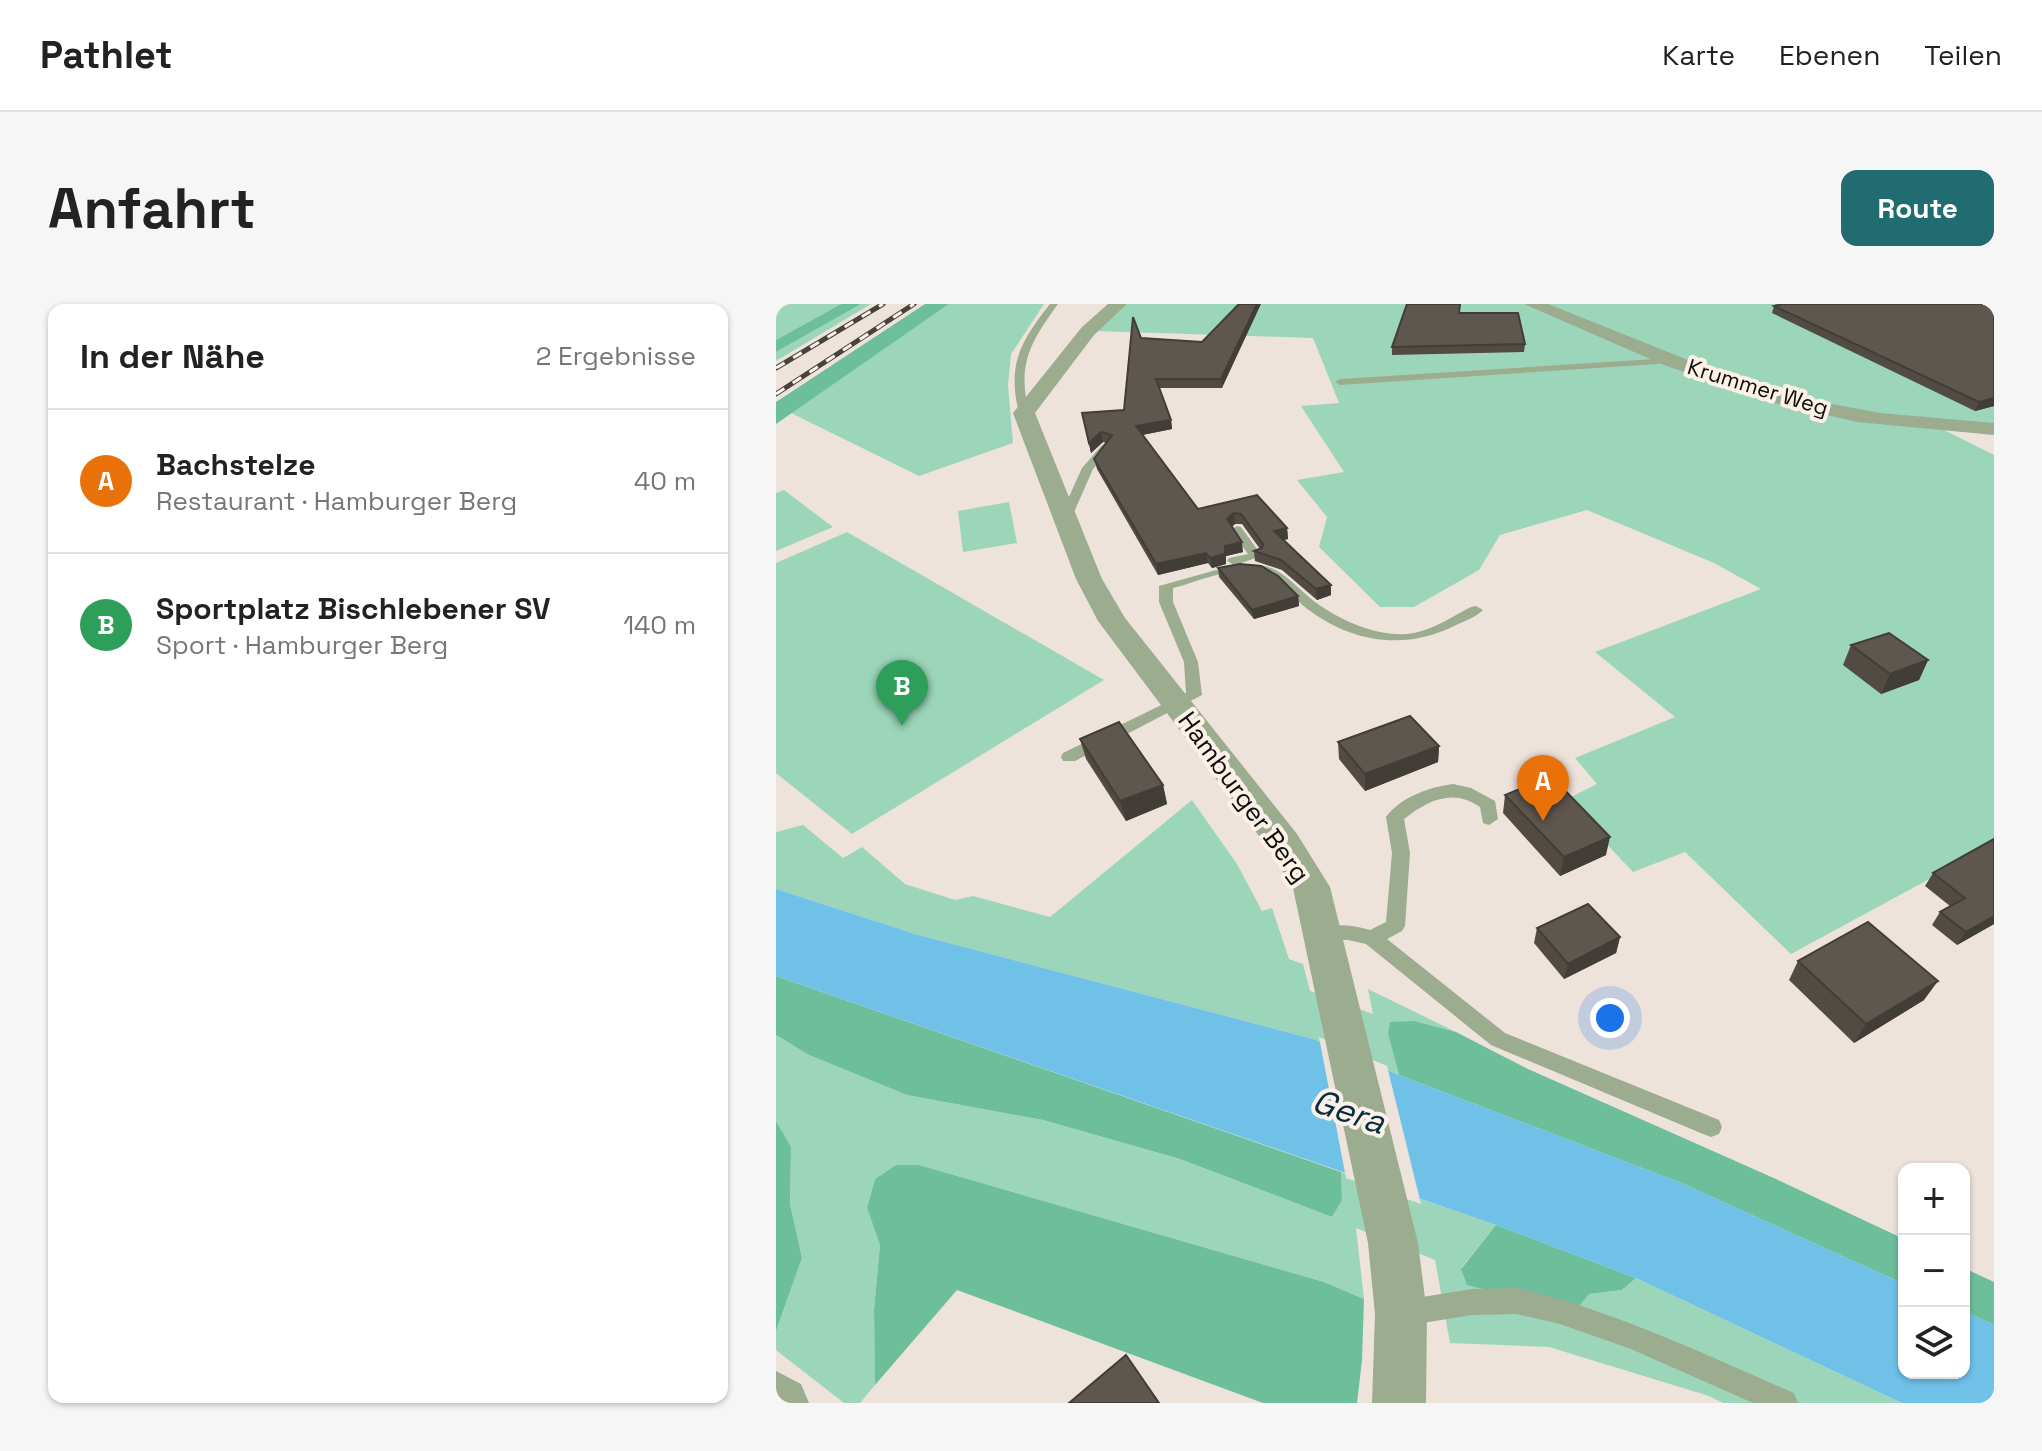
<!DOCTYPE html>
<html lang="de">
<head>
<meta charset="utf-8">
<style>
	body { margin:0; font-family:"Space Grotesk",sans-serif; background:#f6f6f6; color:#222 }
	.controls { position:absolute; right:24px; bottom:24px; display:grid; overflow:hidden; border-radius:16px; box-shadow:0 2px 6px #0004 }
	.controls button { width:72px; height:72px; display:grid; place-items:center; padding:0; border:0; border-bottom:2px solid #e0e0e0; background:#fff; color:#222; font:40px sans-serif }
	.you { position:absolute; left:834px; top:714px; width:28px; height:28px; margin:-20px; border:6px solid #fff; border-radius:50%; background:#1a73e8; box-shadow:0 0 0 12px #1a73e833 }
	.badge { display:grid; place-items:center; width:52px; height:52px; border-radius:50%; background:#206c71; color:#fff; font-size:26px; font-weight:700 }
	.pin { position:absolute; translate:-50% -66px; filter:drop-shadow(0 2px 4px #0008) }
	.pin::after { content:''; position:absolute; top:42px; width:28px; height:24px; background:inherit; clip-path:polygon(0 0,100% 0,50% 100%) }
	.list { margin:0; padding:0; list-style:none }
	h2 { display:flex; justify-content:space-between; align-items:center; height:104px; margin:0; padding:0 32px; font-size:34px }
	h2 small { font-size:26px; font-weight:400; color:#767676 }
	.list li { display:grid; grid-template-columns:52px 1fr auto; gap:24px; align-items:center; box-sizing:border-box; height:144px; padding:0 32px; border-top:2px solid #e0e0e0 }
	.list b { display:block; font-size:30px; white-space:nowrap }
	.list p { margin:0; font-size:26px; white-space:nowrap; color:#767676 }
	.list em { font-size:26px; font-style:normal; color:#767676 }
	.icon { flex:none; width:44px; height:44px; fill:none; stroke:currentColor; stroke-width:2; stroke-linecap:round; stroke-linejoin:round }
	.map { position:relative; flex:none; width:1218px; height:1099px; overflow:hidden; border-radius:16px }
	header { display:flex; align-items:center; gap:48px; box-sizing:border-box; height:112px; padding:0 40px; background:#fff; border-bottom:2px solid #e0e0e0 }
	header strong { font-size:38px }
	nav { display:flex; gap:44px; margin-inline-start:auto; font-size:28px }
	.intro { display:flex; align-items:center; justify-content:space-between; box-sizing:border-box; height:192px; padding:0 48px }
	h1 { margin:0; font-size:56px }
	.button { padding:20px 36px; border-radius:16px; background:#206c71; color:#fff; font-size:28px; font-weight:700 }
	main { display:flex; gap:48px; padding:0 48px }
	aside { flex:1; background:#fff; border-radius:16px; box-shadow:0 2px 6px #0004 }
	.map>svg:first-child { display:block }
	.green { fill:#9cd6ba }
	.forest { fill:#6dbf9b }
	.water { fill:#6fc1e8 }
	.pier { fill:#eee3db }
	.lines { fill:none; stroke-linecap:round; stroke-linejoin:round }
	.service { fill:#9cac8f; fill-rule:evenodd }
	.minor { fill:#9cac8f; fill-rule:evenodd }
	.rail-casing { stroke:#49433f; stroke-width:5 }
	.rail { stroke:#fbf1e8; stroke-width:3; stroke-dasharray:10; stroke-linecap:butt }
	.wall { fill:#514b44 }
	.shaded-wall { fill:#423d37 }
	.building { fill:#5e574f; stroke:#423d37; stroke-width:2 }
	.labels { text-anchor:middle; stroke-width:8; stroke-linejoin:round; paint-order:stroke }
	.far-street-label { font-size:22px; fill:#120e0b; stroke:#fbf1e8 }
	.street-label { font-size:26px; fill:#120e0b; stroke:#fbf1e8 }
	.near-water-label { font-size:34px; font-style:italic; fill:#062e3e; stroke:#fbf1e8 }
</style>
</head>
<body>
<header>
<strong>Pathlet</strong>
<nav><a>Karte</a><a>Ebenen</a><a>Teilen</a></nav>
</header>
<div class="intro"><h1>Anfahrt</h1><a class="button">Route</a></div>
<main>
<aside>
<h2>In der Nähe<small>2 Ergebnisse</small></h2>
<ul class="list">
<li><span class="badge" style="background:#e8710a">A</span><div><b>Bachstelze</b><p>Restaurant · Hamburger Berg</p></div><em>40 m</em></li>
<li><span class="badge" style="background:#2e9e5b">B</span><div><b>Sportplatz Bischlebener SV</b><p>Sport · Hamburger Berg</p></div><em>140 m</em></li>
</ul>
</aside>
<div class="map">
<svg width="1218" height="1099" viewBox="0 0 1218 1099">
	<rect width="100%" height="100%" fill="#eee3db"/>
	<path class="green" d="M0,0H65L0,36Z
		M85,0H95L0,57V48Z
		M173,0H268L235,50L232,81L237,139L143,172L15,109Z
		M351,0H748L894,52L763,0H1218V120L1034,107L1168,126L1218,151V540L1015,650L909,548L857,568L789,496L821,480L799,454L899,413L819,348L985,285L938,259L811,206L724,231L703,266L638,303H604L543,243L551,213L521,176L568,168L525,102L563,99L537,34L320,27Z
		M8,186L57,223L0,247V189Z
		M233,198L241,239L187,248L182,207Z
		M71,228L328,376L76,530L0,469V259Z
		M416,496L461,560L486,607L496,604L513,655L527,660L534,687L597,710L592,685L680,728L639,717L612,730L623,771L537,735L139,630L0,585V528L27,521L67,554L86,543L129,580L179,596L197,592L274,613Z
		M0,731L33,751L131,791L267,816L404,855L556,913L566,895L565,868L720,921L685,964L813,990L846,986L860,974L1126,1099H947L933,1092L773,1043L674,1039L659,956L580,924L588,995L548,978L143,861H120L99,875L91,904L104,941L98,1006L99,1081L84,1099H68L0,1046V1027L26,954L14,900L15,844L0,817Z"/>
	<path class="forest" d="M65,0H85L0,48V36Z
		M149,0H173L0,120V98Z
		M0,672L565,868L566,896L556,913L404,855L267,816L131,791L33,751L0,731Z
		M639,717L680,728L752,765L1000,875L1128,935V980L905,879L623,771L612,730L614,718Z
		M0,817L15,843L14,900L26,954L0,1027Z
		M120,861H143L548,978L588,995L586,1056L581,1099H487L181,986L99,1081L98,1006L104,941L91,904L99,875Z
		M720,921L860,974L846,986L813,990L799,1007L691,981L685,965Z
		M1188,964L1218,978V1021L1188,1007Z"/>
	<path class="water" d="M0,585L139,630L537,735L623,771L905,879L1128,980V1069H1188V1007L1218,1021V1099H1126L860,974L720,921L0,672Z"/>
	<path class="pier" d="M543,733L611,762L645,900L570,874Z"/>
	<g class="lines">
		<path class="service" d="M274,0H282C254,39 241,60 253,109L248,112L243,109C231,61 244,38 274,0Z
			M894,54L897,55V59L564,81L559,78L564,75Z
			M326,141L336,143L317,165L295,215L285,218L283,215L306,164Z
			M461,222L465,223L486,252L459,261C501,255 510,275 539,298C565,317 605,335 638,329C658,325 677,312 695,303L700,302L707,306C700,313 689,317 680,321C629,347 576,339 530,304C516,293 505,275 487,269C461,259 422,278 397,284V298L422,358L426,391L299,457H287L285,453L287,449L410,389L408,358L383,298V282L458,261L451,257L453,254L472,250L455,226Z
			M677,480L695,484L719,497L722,515L713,521L707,519L704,503C677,484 652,496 628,515L634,549L629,622L626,627L611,635L729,729L943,816L946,823L943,830L935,833L927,830L715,741L590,640L572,636L540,635L537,630L540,625C559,619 576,621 594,626L610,618L616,549L610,513C625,493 653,483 677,480Z
			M740,984C837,1006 927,1050 1018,1089L1022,1099H977L855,1045L784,1020L740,1010L696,1011L628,1022L619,1018L615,1009L619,1000L628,996L696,985Z"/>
		<path class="minor" d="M332,0H351L318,31L259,109L326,275L349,314L521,530L554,583L642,939L651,1010L650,1099H596L599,1010L592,939L517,584L495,548L322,317L300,275L237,109L306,23Z
			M748,0H772L937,66L1040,97L1104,109L1218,119V131L1081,118L994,98L888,61Z
			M0,1067L25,1080L33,1099H0Z"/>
		<g class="rail-casing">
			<path id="rail" d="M0,64L107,0
				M0,90L138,0"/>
		</g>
		<use href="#rail" class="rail"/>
	</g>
	<path class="wall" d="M463,0L446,84H383L395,116L396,125L366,131L422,205L481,191L511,224L512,235L507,236L555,291L541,296L506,266L479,257L478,247L484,245L466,220H459L456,223L467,248L450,252V260L436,264L432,259L382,271L321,165L318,155L331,139L327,138L315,149L306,109L348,106L365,34L426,38Z
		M1218,0V102L1199,107L996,9L998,2Z
		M683,9L749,40L748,48L616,51V43Z
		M442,264L522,292L523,302L478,315L443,273Z
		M1075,341L1152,356L1143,376L1105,390L1067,361Z
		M304,435L387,481L391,500L350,517L310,455Z
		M562,438L663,442L662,458L589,487L563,455Z
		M729,491L830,551L784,572L727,509Z
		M1218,535V620L1181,641L1156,621L1164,608L1174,602L1149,582L1157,569Z
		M761,624L844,633L840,649L788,675L758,639Z
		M1022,657L1148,696L1078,739L1013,676Z"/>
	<path class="shaded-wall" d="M481,0H485L446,84L445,75Z
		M1218,94V102L1199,107L1203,98Z
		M395,116L396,125L361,132L360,122Z
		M325,128L327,138L315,149L313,139Z
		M458,209L459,220L452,225L451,215Z
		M511,224L512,235L498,238V227Z
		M466,238L467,248L450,252V260L436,264L434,254L449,242Z
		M430,249L432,259L382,271L380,260Z
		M555,281V291L541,296L540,285Z
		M522,292L523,302L478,315L476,306Z
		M1152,356L1143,376L1105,390L1114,370Z
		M663,442L662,458L589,487V470Z
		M387,481L391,500L350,517L344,497Z
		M834,533L830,551L784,572L788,553Z
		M1218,612V620L1181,641L1190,628Z
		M844,633L840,649L788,675L792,660Z
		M1162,677L1148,696L1078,739L1090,720Z"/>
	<path class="building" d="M463,0H481L445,75H380L395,116L360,122L422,205L481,191L511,224L498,227L555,281L540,285L505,256L478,247L486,244L487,240L465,210L458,209L451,215L466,238L449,242V250L434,254L430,249L380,260L318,155L336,131L325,128L313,139L306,109L348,106L357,13L365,34L426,38Z
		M631,0H684L683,9H742L749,40L616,43Z
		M1006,0H1218V94L1203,98L998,2Z
		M464,260L485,262L502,272L522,292L476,306L442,264Z
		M1113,329L1152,356L1114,370L1075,341Z
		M634,412L663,442L589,470L562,438Z
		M343,418L387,481L344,497L304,435Z
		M775,472L834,533L788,553L729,491Z
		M1218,535V612L1190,628L1164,608L1189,594L1157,569Z
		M812,600L844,633L792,660L761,624Z
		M1092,618L1162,677L1090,720L1022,657Z
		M350,1051L383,1099H293Z"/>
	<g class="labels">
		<g class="far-street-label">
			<text transform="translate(982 83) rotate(17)" y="8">Krummer Weg</text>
		</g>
		<g class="street-label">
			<text transform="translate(468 493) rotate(54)" y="9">Hamburger Berg</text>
		</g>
		<g class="near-water-label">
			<text transform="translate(573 807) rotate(19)" y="12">Gera</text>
		</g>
	</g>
</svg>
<div class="controls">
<button>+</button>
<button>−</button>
<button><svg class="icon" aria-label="layers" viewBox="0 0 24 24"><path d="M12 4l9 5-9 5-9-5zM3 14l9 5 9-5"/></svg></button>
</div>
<div class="you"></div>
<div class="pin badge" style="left:767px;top:517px;background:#e8710a">A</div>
<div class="pin badge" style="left:126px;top:422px;background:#2e9e5b">B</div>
</div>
</main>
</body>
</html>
